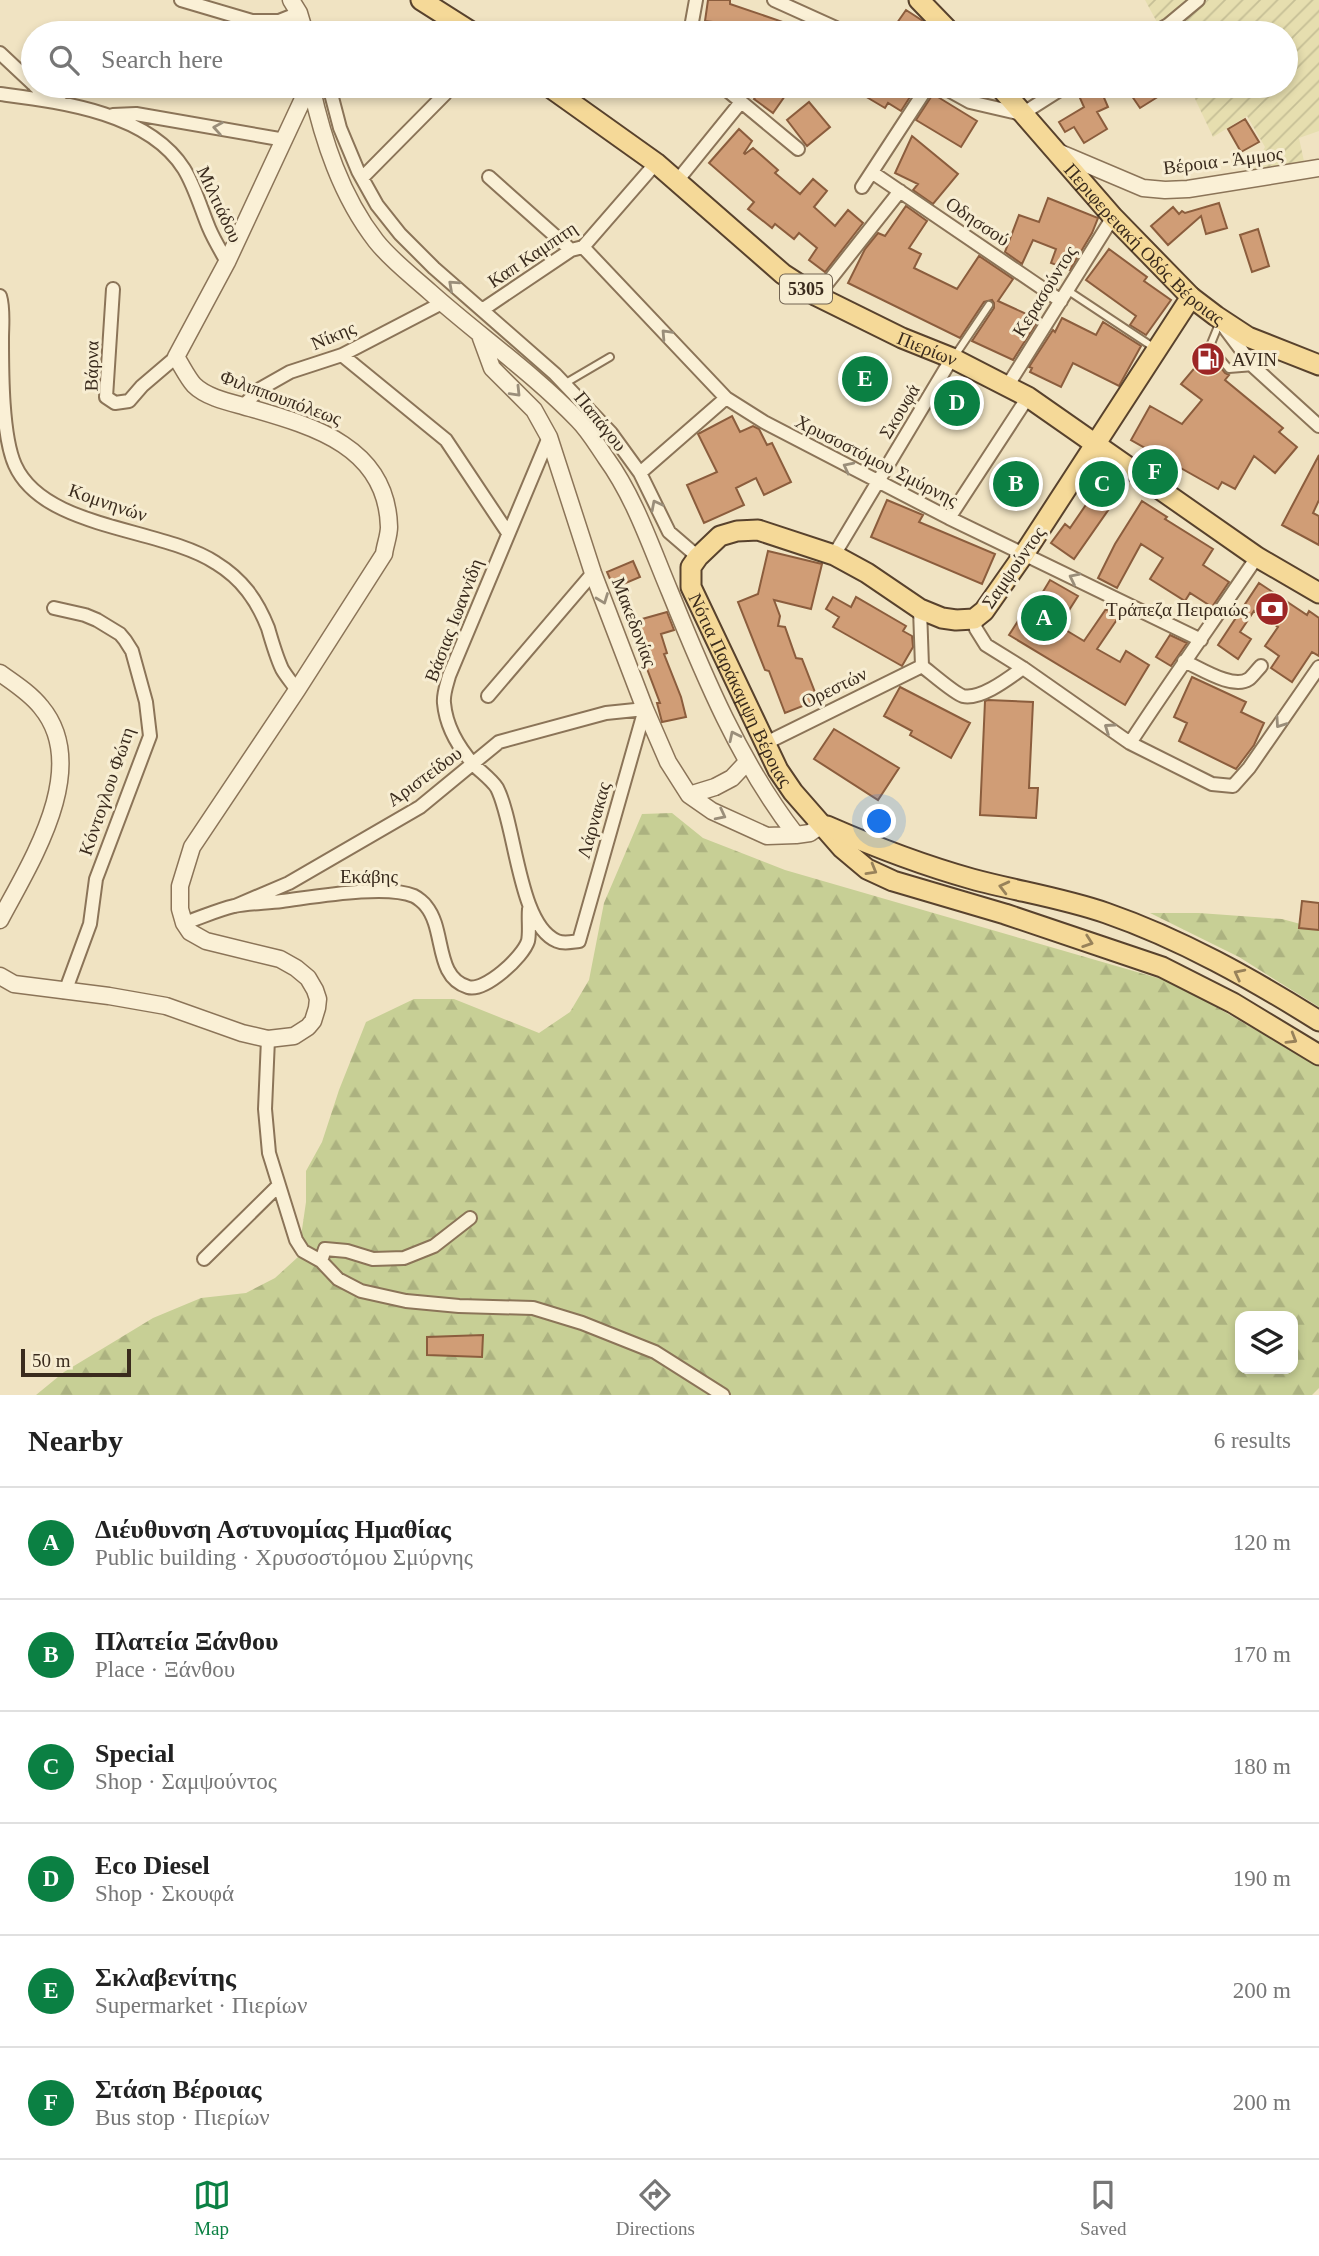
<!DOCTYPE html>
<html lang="en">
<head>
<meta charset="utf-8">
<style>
	body { margin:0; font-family:Georgia,serif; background:#f2f2f2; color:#222 }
	.controls { position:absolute; right:21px; bottom:21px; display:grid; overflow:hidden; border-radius:14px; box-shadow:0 4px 10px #0003 }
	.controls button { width:63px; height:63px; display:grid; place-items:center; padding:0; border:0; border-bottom:2px solid #e0e0e0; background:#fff; color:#222; font:35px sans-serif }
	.scale { position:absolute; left:21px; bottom:18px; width:110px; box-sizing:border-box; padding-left:7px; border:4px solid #3a2b1d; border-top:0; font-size:19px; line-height:24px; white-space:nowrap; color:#3a2b1d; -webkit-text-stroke:5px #f7edd2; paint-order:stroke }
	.you { position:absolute; left:880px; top:822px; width:24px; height:24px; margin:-18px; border:5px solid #fff; border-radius:50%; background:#1a73e8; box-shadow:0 0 0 10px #1a73e833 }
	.badge { display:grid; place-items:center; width:46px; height:46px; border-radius:50%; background:#0b8043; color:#fff; font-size:23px; font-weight:700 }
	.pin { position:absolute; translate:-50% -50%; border:4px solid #fff; box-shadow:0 2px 7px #0006 }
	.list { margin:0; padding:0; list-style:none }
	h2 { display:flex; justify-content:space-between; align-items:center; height:91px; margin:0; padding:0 28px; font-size:30px }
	h2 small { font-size:23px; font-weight:400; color:#767676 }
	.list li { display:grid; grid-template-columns:46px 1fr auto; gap:21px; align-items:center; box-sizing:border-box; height:112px; padding:0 28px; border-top:2px solid #e0e0e0 }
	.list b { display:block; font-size:26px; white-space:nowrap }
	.list p { margin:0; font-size:23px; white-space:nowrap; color:#767676 }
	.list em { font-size:23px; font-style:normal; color:#767676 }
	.icon { flex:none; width:38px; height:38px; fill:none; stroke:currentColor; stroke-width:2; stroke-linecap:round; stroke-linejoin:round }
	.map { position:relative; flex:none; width:1319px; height:1395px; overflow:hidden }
	.search { position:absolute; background:#fff; box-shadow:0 4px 10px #0003; left:21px; right:21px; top:21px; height:77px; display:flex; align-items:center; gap:18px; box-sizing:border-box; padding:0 24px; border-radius:38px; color:#767676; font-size:26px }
	.sheet { height:763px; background:#fff }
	nav { display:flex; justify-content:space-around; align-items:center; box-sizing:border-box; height:98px; border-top:2px solid #e0e0e0; background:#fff; font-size:19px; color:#767676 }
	nav a { display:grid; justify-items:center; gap:4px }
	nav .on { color:#0b8043 }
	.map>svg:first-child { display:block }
	.farmland { fill:url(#farmland-furrows) }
	.forest { fill:url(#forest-firs); fill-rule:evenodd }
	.building { fill:#d09d76; stroke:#8b5d3d; stroke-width:2 }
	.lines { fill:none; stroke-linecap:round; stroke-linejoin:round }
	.service-casing { stroke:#8b7458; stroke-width:10 }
	.minor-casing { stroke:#8b7458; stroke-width:16 }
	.tertiary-casing { stroke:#8b7458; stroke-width:19 }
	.primary-casing { stroke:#58422d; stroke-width:23 }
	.service { stroke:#faf0d6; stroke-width:6 }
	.minor { stroke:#faf0d6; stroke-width:12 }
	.tertiary { stroke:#faf0d6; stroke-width:16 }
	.primary { stroke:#f5d998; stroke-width:19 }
	.oneway { stroke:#9a8e7a }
	.oneway2 { stroke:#98825a }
	.labels { text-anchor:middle; stroke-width:6; stroke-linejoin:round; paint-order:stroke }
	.shield { fill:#f7edd2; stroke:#736553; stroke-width:2 }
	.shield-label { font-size:18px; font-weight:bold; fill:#3a2b1d }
	.street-label { font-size:19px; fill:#3a2b1d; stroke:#f7edd2 }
	.poi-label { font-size:19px; fill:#3a2b1d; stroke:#f7edd2; text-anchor:start }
</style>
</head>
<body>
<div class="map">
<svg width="1319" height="1395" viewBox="0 0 1319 1395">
	<defs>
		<pattern id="farmland-furrows" width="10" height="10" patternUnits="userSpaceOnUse" patternTransform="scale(1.75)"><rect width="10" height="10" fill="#e6deaf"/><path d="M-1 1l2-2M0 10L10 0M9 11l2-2" fill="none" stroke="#c6bf96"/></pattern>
		<pattern id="forest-firs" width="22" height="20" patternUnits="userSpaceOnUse" patternTransform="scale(1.75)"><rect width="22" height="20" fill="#c7cf95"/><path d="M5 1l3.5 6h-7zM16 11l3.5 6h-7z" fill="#acb280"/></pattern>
	</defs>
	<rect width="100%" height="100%" fill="#f0e3c2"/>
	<path class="farmland" d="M1145,0H1193L1159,26Z
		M1207,0H1319V131L1299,138L1305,166L1251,174L1265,147L1247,116L1213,137L1189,86H1286V33H1167Z"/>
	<path class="forest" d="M672,813L703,838L785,870L1175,983L1319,1067V1388L1312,1395H36L64,1372L153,1318L201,1298L246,1293L275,1278L298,1257L306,1202V1171L322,1142L339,1090L366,1022L414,999H454L539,1033L570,1012L589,980L604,903L642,814ZM1240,1316H1293V1369H1240Z
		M1150,913H1199L1282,919L1319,929V1007L1239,957Z"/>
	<path class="building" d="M708,0H730V4L783,22L779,33H753L728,24L705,21Z
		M906,10L923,21L934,33H890Z
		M764,86H777L787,93L773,113L754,99Z
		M848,86H917L901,111L888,103L885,108Z
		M1084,86H1099L1108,107L1097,112L1107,129L1084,143L1074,127L1065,132L1059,122L1084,107L1076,89Z
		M1125,86H1160L1164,93L1140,108Z
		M933,94L977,121L961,147L916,120Z
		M809,102L830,127L807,146L787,120Z
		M1245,119L1259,142L1241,152L1228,129Z
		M739,129L752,141L744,153L745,154L753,148L778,170L775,173L800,194L813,179L827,191L814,207L835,226L848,210L863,223L825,272L809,260L817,248L799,233L794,239L775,224L772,228L748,209L754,202L709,163Z
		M912,136L958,174L933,204L913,190L918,184L895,173Z
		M1048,198L1098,218L1092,233L1070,270L1051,263L1056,249L1033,240L1022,264L1005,252L1019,215L1039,222Z
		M1219,203L1227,228L1206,234L1201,216L1168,245L1151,226L1173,207L1179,214L1182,211L1185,213Z
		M906,206L927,221L909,248L921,254L914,268L957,289L979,256L1013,279L998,301L1033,317L1032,319L1037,322L1013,360L972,341L994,308V303L992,300L984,302L960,338L848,283L865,249L878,233L885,236Z
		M1258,229L1269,266L1252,272L1240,235Z
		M1109,249L1147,277L1144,281L1171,300L1146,335L1130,325L1136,316L1086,280Z
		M1062,318L1096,335L1103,322L1141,346L1119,386L1073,363L1061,387L1030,372L1032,368L1029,367L1053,330L1055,332Z
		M1208,352L1225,373L1229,375L1225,380L1283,428L1279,432L1297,447L1275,473L1254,456L1235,489L1222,482L1218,489L1131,440L1150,406L1182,424L1202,400L1181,384Z
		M732,416L740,432L753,426L759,429L767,445L772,443L791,482L764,495L756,478L736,488L744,505L704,523L687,485L717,472L698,434Z
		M1319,455V500L1313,513L1319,516V545L1282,525Z
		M1105,477L1123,489L1074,559L1051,543L1065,524L1070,528Z
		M887,500L923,515L919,522L995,554L982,584L871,537Z
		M1142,501L1167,517L1165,519L1213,549L1203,565L1229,582L1212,607L1190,593L1185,601L1150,579L1163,558L1141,544L1117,588L1098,578L1115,544Z
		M768,551L822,564L811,609L774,600L780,616L778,626L785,627L796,658L802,659L818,700L785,713L769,671L765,670L738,602L758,594Z
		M633,561L640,577L614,588L607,572Z
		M1050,580L1078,596L1059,626L1084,641L1106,609L1118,618L1097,649L1120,662L1126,651L1149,665L1125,705L1009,635L1027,607L1032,610Z
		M1259,583L1307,615L1309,611L1319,618V656L1312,652L1292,682L1271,668L1279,656L1265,646L1278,627L1254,611L1240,632L1251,639L1238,659L1218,645Z
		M833,597L851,607L856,597L906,626L903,631L912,636L913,647L902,666L833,627L839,617L826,609Z
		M667,612L674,630L661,634L667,653L664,654L681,697L686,717L662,722L657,703H660L644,661L642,662L636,643L642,641L635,621Z
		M1170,635L1187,643L1171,666L1156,657Z
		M1192,677L1246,702L1241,712L1264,723L1254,745L1236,769L1179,741L1187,723L1174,717Z
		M900,687L970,723L951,758L910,735L912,731L884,716Z
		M988,700L1033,702L1029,788H1038L1036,818L980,815L985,701Z
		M834,729L899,768L878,800L814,759Z
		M1302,901L1319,903V930L1299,928Z
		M483,1335L482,1357L427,1355V1337Z"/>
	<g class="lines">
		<g class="service-casing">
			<path id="service" d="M1067,290L1156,349
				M1219,324L1210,346L1229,369L1254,367
				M954,357L989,305
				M564,384L610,357"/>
		</g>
		<g class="minor-casing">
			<path id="minor" d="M181,0L252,21H279L299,13
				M774,0L847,33
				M265,33L279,21
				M690,33L696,0
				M1154,33L1168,25L1198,0
				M0,53L33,84
				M35,86L52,101L72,86
				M329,86L340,128L358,171L377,205L400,234L434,268L555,374L611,433L640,473L669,532L698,557
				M722,86L798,149
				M941,86L970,102L1022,114L1066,86
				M0,94C60,102 148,112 184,169C195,187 201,209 209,228C214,240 221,251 227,262
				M113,115L136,114L285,140
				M873,173L1061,301
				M489,177L571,250
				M362,178L445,94
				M677,181L741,102
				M862,187L928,86
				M583,247L726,398L764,422L949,518L1201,640
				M113,289L106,397L115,403L129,401L142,386L176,357
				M0,296C4,309 2,325 2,339C2,372 2,436 15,465C44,530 161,527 216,563C242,579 257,600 268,628C272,642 276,656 282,669C286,676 292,683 297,690
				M817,296L900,191
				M482,310L571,250L583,247L656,163
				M1221,323L1254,367L1319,426
				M342,355L446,440L508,533
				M1008,385L1113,217
				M243,406L260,389L290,372L342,355L442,303
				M640,473L726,398
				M949,518L1028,397
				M834,555L952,358
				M54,608L85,615L97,620L120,634L125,640L132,651L146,702L150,736L96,879L90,924L65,992
				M920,609L922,666
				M974,619L976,629L986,645L1023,668L1130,743L1212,784L1233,786L1249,768L1319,667
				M1184,661C1200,668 1233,690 1249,679C1253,676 1257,670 1261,666
				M922,666C930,672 955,694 963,696C981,700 1009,678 1023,668
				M488,696L593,573
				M1130,743C1171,680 1215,619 1257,557
				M764,744L922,666
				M235,906L289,883L420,807L499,742L606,713L645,709L579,941C571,942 564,944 557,941C518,925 516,825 497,788C492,780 481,772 474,765C459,748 446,726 444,703C443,694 447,684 449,676L549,437
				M184,923C200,918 217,910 234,906C250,903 266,903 282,901C314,897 385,884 414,896C418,898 424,903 426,906C446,930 434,977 468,987C485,992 523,957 528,941C530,932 528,919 529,909
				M268,1039L265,1109L269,1153L296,1240L303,1251L321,1261
				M470,1218L434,1246L404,1258L373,1259L347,1251L325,1249L321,1261L338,1279L361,1291L406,1301L459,1306L533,1308L582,1323L655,1352L723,1395
				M204,1259L278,1186"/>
		</g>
		<g class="tertiary-casing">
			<path id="tertiary" d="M291,0L299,13L305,33
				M311,86C323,140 341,196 376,241C391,260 411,275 430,292C478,335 533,373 578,420C589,431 597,445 606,458C635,498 651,547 670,592C704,676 740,763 796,835
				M1058,152L1143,188L1165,190L1188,189L1319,168
				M481,338L492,368L534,410L549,437L593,573L645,709L668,762L689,795L712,811L767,836L796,835L810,833L823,824
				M0,673C14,683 30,693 41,707C92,768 30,863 0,920
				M689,795L715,787L732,778L747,762
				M0,976L14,984L109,996L166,1006L242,1033L268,1039L294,1036L308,1027L313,1021L317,1008L318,999L315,990L308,978L296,968L280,959L206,941L190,932L184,923L180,909V886L192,847L297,690L384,554C385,545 389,536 389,527C387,444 309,425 243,406C228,402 206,397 194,385C187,377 182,366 176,357L227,262L309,86"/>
		</g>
		<g class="primary-casing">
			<g id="primary">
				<path d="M421,0L473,33"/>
				<path d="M919,0L951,33"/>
				<path id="s1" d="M548,86L656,163L783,274L817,296L902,338L952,358L1028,397L1257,557L1319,593"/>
				<path id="s2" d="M999,86L1113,217L1191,297L1216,316L1248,337L1319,365"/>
				<path id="s3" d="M1191,297L1024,554L984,611L974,619L956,620L942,618L920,609L867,573L834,555L758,530L737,531L720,536L698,557L691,567V587L778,770L793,792L842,848L867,869L893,881L1005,914L1162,967L1233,1003L1319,1055"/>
				<path d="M827,826C875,847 922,865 972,879C1016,891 1063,898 1106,913C1181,939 1252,979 1319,1021"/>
			</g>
		</g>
		<use href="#service" class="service"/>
		<use href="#minor" class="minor"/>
		<use href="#tertiary" class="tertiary"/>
		<use href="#primary" class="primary"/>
	</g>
	<defs><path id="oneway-chevron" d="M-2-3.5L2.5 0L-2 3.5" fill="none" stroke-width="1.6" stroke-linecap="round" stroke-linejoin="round" transform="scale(1.75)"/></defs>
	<g class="oneway">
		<use href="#oneway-chevron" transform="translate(218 128) rotate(-170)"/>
		<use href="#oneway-chevron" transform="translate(453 285) rotate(-138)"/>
		<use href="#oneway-chevron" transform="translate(666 334) rotate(-133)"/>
		<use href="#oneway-chevron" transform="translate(516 392) rotate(46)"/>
		<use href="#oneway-chevron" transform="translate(848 467) rotate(-153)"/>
		<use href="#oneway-chevron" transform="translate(656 505) rotate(-117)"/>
		<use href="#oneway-chevron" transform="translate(1074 578) rotate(-154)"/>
		<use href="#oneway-chevron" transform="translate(603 599) rotate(69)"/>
		<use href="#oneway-chevron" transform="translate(1280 723) rotate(125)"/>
		<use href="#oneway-chevron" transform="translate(1109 728) rotate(-145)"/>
		<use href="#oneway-chevron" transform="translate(734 736) rotate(-116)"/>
		<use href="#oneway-chevron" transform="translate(721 815) rotate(27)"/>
	</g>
	<g class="oneway2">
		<use href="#oneway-chevron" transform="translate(872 870) rotate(30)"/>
		<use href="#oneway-chevron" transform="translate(1004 887) rotate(-166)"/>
		<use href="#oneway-chevron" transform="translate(1088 942) rotate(19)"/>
		<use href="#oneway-chevron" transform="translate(1239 974) rotate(-153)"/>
		<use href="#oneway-chevron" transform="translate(1292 1039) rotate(31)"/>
	</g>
	<defs>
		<g id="fuel-disc" transform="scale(1.75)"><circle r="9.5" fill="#9d2625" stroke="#f7edd2"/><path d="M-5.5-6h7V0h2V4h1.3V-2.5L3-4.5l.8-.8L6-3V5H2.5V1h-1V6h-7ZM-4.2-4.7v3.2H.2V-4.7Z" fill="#fff"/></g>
		<g id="bank-disc" transform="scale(1.75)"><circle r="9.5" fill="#9d2625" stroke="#f7edd2"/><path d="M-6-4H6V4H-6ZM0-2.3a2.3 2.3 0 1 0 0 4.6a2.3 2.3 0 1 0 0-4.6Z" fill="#fff"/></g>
	</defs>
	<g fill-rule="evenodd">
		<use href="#fuel-disc" x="1208" y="359"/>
		<use href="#bank-disc" x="1272" y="609"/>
	</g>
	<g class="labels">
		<rect class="shield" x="780" y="274.5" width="52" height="29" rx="5"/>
		<g class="shield-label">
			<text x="806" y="295">5305</text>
		</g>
		<g class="street-label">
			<text transform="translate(1223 160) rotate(-7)" y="7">Βέροια - Άμμος</text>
			<text transform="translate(220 204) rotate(65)" y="7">Μιλτιάδου</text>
			<text transform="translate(978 221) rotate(34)" y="7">Οδησσού</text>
			<text dy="7" stroke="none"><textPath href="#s2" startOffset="215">Περιφερειακή Οδός Βέροιας</textPath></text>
			<text transform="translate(532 254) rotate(-34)" y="7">Καπ Καμπιτη</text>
			<text transform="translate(1044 291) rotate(-58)" y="7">Κερασούντος</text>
			<text transform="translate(333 335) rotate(-23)" y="7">Νίκης</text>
			<text dy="7" stroke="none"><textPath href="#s1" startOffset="464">Πιερίων</textPath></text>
			<text transform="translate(91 366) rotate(-89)" y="7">Βάρνα</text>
			<text transform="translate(281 397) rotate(20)" y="7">Φιλιππουπόλεως</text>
			<text transform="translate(899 411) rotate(-59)" y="7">Σκουφά</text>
			<text transform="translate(601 421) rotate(51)" y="7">Παπάγου</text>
			<text transform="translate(877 460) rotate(27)" y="7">Χρυσοστόμου Σμύρνης</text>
			<text transform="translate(108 502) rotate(19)" y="7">Κομνηνών</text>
			<text transform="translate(1013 567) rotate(-55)" y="7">Σαμψούντος</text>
			<text transform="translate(453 620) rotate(-69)" y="7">Βάσιας Ιωαννίδη</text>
			<text transform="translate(635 622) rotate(69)" y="7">Μακεδονίας</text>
			<text transform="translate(834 687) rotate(-26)" y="7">Ορεστών</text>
			<text dy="7" stroke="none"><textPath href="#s3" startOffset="842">Νότια Παράκαμψη Βέροιας</textPath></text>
			<text transform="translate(424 776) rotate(-36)" y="7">Αριστείδου</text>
			<text transform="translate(106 791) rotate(-71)" y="7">Κόντογλου Φώτη</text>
			<text transform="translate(593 820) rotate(-74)" y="7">Λάρνακας</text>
			<text x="369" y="883">Εκάβης</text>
		</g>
		<g class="poi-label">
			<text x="1232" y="366">AVIN</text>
			<text x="1248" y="616" text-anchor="end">Τράπεζα Πειραιώς</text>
		</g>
	</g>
</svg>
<div class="controls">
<button><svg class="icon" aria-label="layers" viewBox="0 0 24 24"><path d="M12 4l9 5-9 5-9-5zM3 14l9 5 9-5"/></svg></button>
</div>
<div class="scale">50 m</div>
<div class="you"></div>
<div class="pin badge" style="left:1044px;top:618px">A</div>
<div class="pin badge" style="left:1016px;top:484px">B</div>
<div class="pin badge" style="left:1102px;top:484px">C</div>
<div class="pin badge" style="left:957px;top:403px">D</div>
<div class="pin badge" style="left:865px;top:379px">E</div>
<div class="pin badge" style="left:1155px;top:472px">F</div>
<div class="search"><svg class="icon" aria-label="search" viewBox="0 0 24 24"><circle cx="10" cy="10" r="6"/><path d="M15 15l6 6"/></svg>Search here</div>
</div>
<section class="sheet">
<h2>Nearby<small>6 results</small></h2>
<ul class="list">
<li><span class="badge">A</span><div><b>Διέυθυνση Αστυνομίας Ημαθίας</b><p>Public building · Χρυσοστόμου Σμύρνης</p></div><em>120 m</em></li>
<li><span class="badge">B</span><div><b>Πλατεία Ξάνθου</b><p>Place · Ξάνθου</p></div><em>170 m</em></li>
<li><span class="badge">C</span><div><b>Special</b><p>Shop · Σαμψούντος</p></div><em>180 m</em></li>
<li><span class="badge">D</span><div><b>Eco Diesel</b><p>Shop · Σκουφά</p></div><em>190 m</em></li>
<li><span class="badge">E</span><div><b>Σκλαβενίτης</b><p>Supermarket · Πιερίων</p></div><em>200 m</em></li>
<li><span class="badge">F</span><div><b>Στάση Βέροιας</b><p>Bus stop · Πιερίων</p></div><em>200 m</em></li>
</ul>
</section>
<nav>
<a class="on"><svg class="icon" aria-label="map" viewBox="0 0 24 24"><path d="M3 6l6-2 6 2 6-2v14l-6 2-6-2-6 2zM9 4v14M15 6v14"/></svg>Map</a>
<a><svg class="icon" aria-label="directions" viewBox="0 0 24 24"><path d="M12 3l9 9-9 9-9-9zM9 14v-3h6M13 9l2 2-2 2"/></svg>Directions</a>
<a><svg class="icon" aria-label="saved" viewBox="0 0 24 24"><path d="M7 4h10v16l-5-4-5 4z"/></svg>Saved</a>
</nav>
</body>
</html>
